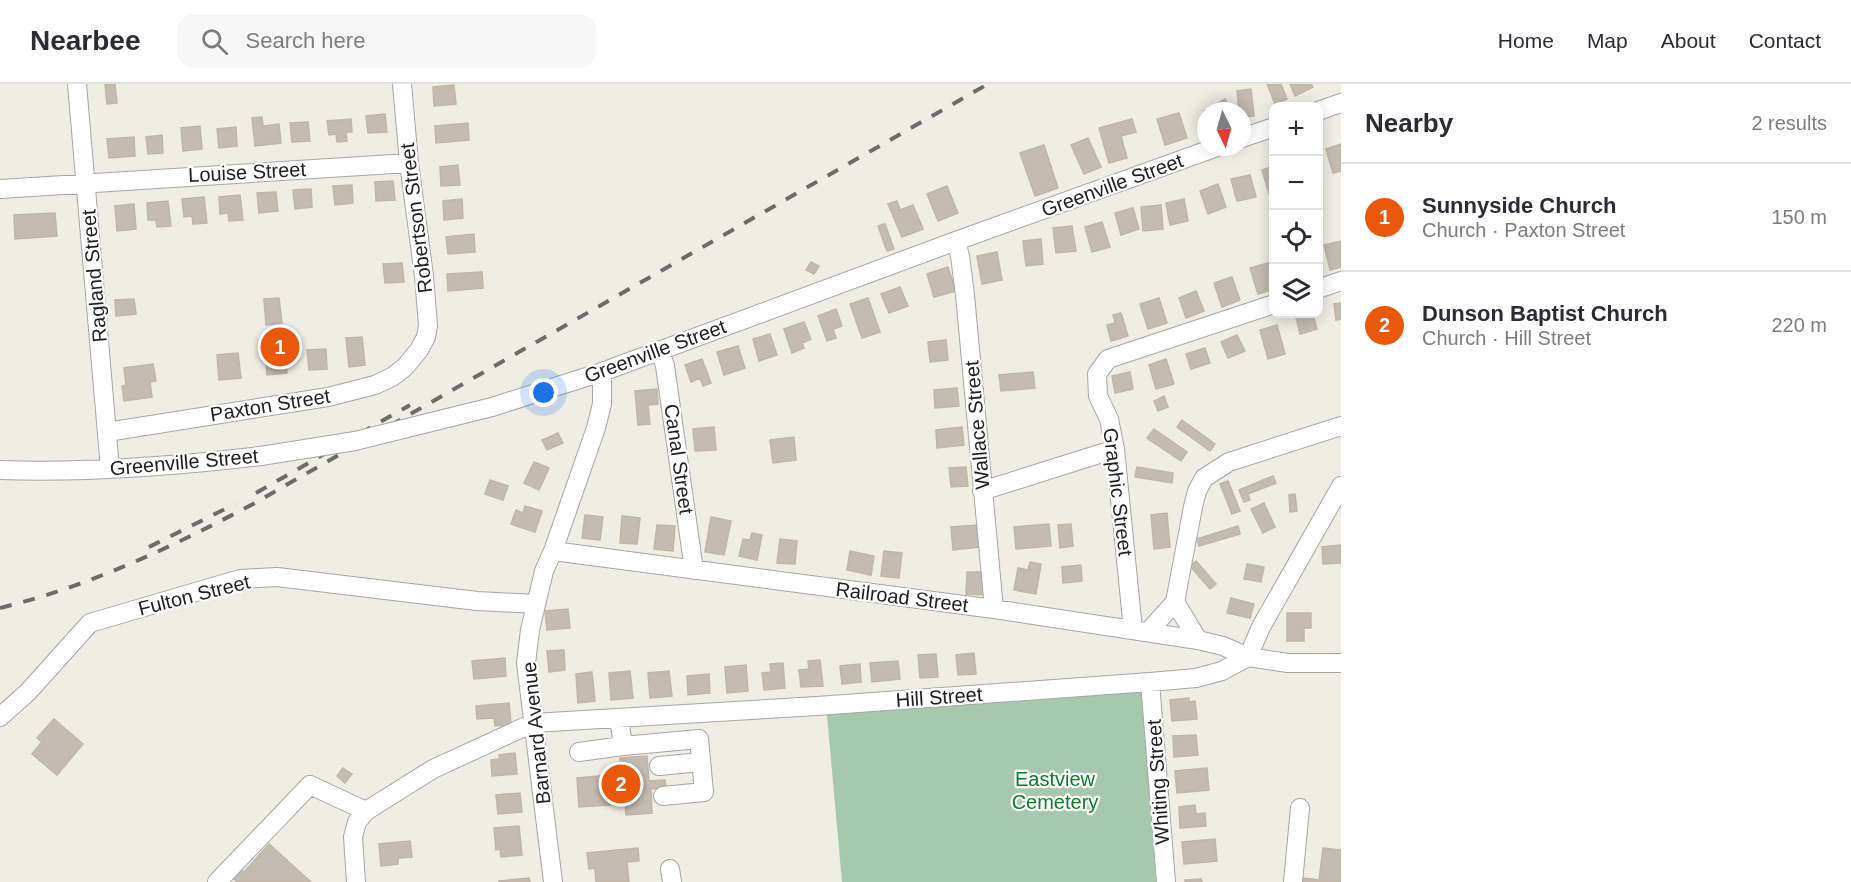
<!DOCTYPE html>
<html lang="en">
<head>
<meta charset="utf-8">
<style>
	body { margin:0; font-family:Arial,sans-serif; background:#f7f7f7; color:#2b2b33 }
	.controls { position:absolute; right:18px; top:18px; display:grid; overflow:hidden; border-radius:12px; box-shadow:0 3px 15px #0003 }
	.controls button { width:54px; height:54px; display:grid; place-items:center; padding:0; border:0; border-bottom:2px solid #e1e1e2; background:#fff; color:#2b2b33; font:30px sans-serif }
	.compass { position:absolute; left:1197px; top:18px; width:54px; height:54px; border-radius:50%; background:#fff; box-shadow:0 3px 15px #0003; rotate:175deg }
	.you { position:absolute; left:544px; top:309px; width:21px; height:21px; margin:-15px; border:4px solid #fff; border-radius:50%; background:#1a73e8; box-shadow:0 0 0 9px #1a73e833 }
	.badge { display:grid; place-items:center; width:39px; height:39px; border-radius:50%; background:#ea580c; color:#fff; font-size:20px; font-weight:700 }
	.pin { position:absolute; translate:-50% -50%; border:3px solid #fff; box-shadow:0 2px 6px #0006 }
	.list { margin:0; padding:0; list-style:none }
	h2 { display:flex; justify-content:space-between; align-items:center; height:78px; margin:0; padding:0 24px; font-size:26px }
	h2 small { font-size:20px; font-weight:400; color:#7c7c81 }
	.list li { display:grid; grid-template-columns:39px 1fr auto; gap:18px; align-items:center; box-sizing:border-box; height:108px; padding:0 24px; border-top:2px solid #e1e1e2 }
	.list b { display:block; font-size:22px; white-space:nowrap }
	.list p { margin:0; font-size:20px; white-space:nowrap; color:#7c7c81 }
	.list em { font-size:20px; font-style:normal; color:#7c7c81 }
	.icon { flex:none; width:33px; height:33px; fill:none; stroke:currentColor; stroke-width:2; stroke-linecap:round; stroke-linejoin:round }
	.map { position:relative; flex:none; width:1341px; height:798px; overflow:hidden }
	header { display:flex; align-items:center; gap:36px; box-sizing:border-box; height:84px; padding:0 30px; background:#fff; border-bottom:2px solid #e1e1e2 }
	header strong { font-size:28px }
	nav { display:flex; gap:33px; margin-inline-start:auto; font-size:21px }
	.search { width:420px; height:54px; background:#f7f7f7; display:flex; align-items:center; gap:15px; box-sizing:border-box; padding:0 21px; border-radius:18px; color:#7c7c81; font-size:22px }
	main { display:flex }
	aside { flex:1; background:#fff }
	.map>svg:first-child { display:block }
	.cemetery { fill:#a5c8af }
	.building { fill:#c4bcb3; stroke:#c1b5a6; stroke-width:1.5 }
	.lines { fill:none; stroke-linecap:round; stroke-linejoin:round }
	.minor-casing { stroke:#a5a5a5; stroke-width:20 }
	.minor { stroke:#fff; stroke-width:18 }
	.rail { stroke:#6c6c6c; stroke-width:4; stroke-dasharray:12 12; stroke-linecap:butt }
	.minor-bridge-casing { stroke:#a5a5a5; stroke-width:20; stroke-linecap:butt }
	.minor-bridge { stroke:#fff; stroke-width:18 }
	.labels { text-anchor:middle; stroke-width:4.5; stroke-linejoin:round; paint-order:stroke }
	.street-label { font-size:20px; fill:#1e1e1e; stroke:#fff }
	.park-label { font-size:20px; fill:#0b7d23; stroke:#fff }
</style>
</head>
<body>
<header>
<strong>Nearbee</strong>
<div class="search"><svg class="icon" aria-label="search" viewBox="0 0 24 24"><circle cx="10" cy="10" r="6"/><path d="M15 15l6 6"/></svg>Search here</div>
<nav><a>Home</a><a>Map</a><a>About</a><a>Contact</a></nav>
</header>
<main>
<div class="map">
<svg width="1341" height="798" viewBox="0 0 1341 798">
	<rect width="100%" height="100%" fill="#efede4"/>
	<path class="cemetery" d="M1142,608L1156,798H842L827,631Z"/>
	<path class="building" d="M105,0H115L117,19L107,20Z
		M1267,0H1281L1287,15L1275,20Z
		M1290,0H1311L1313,3L1295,12Z
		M454,1L456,20L434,22L433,3Z
		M1251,5L1254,32L1242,33V27H1239L1237,7Z
		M1225,15L1232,27H1206V30L1204,27Z
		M1179,29L1187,54L1165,61L1157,35Z
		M385,30L387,48L368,49L366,32Z
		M262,33L263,42L279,40L281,59L255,62L252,34Z
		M351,35L352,48H346L347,57L337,58L336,50L329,51L327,37Z
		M1132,35L1136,48L1121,52L1127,74L1109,79L1099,44Z
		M308,38L310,57L292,58L290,39Z
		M468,39L469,56L436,59L435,42Z
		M200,42L202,65L183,67L181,44Z
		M236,43L237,62L219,64L217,45Z
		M162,51L163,69L148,70L146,53Z
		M134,53L135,72L109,74L107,55Z
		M1088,54L1101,83L1084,90L1071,61Z
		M1341,60V87L1333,89L1326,65Z
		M1044,61L1058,104L1035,112L1020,69Z
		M458,81L460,101L441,102L440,83Z
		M1274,82V109L1269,110L1262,86Z
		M1250,91L1256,113L1237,117L1231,95Z
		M393,97L395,116L376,117L375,98Z
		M1218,100L1226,123L1208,130L1200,107Z
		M352,101L353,119L335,121L333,102Z
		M947,102L958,129L938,137L927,110Z
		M311,105L312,123L295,125L293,106Z
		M276,108L278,127L259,129L257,109Z
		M240,111L243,136L229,137L228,129L220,130L219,113Z
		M204,113L207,139L193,140L192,132L184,133L182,115Z
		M462,115L463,134L444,136L443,117Z
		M1184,115L1188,137L1170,141L1166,119Z
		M168,117L171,142L157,143L156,136H148L147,119Z
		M897,117L900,126L913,121L923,145L902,153L888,120Z
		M134,120L136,145L117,147L115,122Z
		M1161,121L1163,145L1143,147L1141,123Z
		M1133,124L1139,145L1121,151L1115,129Z
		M55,129L57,152L15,155L14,131Z
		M1102,138L1110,163L1092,168L1085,143Z
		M885,140L894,165L887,167L878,142Z
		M1072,142L1076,167L1056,169L1053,144Z
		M474,150L475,168L448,170L446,153Z
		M1041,155L1043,180L1026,182L1023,157Z
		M1341,157V183L1330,186L1324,161Z
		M997,168L1002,196L982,200L977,172Z
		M811,178L819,182L814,190L806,186Z
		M402,179L404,198L385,199L383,180Z
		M1268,179L1274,195V205L1258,210L1250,184Z
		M948,183L956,207L934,213L927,190Z
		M482,188L483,204L448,207L447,190Z
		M1232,193L1240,216L1222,223L1214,199Z
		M900,203L908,222L889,229L881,210Z
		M1196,207L1204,227L1186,234L1179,214Z
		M279,214L282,239L266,241L264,215Z
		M868,214L880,248L862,254L850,220Z
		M1159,214L1167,239L1148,245L1140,220Z
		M134,215L136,230L116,232L115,216Z
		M1341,219V235L1336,236L1334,220Z
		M836,225L842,242L833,245L836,254L827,257L818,232Z
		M1121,229L1128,252L1111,257L1107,241L1115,239L1113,231Z
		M1308,230H1313L1317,245L1300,250L1296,233Z
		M804,238L811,255L802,259L804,264L792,269L784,245Z
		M1277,241L1285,270L1268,275L1260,246Z
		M770,250L777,271L759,277L753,255Z
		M1237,251L1245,267L1228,274L1221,258Z
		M362,253L365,281L349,283L346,254Z
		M284,256L287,289L267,291L265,258Z
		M946,256L948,276L930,278L928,258Z
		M738,262L745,284L724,291L717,268Z
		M1205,264L1210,279L1191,285L1186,270Z
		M326,265L327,285L309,286L307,266Z
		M238,269L241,294L219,296L217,271Z
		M702,275L711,299L703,302L700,294L691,298L685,281Z
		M1166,275L1174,300L1156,305L1149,281Z
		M153,280L156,297L150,298L152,313L124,317L122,302L126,301L124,284Z
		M1033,288L1035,304L1001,307L999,291Z
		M1130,288L1133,305L1115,309L1112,292Z
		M957,304L959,322L935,324L934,306Z
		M657,305L658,320L648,321L650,340L638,341L635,307Z
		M1164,312L1168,323L1158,327L1154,317Z
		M1182,336L1215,360L1210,367L1177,343Z
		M714,343L716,366L695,367L693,345Z
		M962,343L964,361L937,364L936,346Z
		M1154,345L1187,368L1181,377L1147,354Z
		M558,349L563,359L547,366L542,356Z
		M794,353L796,376L773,379L770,356Z
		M534,378L549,384L539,406L524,399Z
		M966,383L968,402L951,403L949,384Z
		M1137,383L1173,389L1172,399L1135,393Z
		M1273,392L1276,399L1248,410L1250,416L1244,418L1239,406Z
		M490,396L508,402L503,416L485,410Z
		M1228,397L1240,427L1232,430L1220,400Z
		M1295,410L1297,427L1290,428L1289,411Z
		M1264,419L1275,443L1263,449L1251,425Z
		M525,422L542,427L535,448L511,440L516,426L523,429Z
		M1167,429L1170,463L1154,465L1151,431Z
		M585,431L603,433L600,456L582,454Z
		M622,432L640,434L637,460L620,459Z
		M711,433L731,437L724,471L705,468Z
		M1049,440L1051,462L1016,465L1014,443Z
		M1071,440L1073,462L1060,464L1058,441Z
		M657,441L675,442L673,467L654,465Z
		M977,441L979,463L953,466L951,443Z
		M1238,442L1240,450L1199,462L1197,455Z
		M752,449L762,451L757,476L739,472L743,455L750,456Z
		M780,455L797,457L795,480L777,479Z
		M1341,461V479L1323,480L1322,463Z
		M850,467L874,472L871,491L847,486Z
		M884,467L902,469L899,494L881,492Z
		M1196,477L1216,500L1210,505L1190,482Z
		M1030,478L1041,480L1036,510L1014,506L1018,484L1028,486Z
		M1247,480L1264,483L1261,498L1244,495Z
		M1081,481L1082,497L1063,499L1062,483Z
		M967,488H987L986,511L966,510Z
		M1231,514L1254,520L1250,534L1227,529Z
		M568,525L570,544L547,546L545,527Z
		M1287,529H1311V544H1304V557H1287Z
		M564,566L565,586L549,588L547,567Z
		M974,569L976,590L958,591L956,571Z
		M936,570L938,593L920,594L918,571Z
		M505,574L506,592L474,595L472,577Z
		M820,576L823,602L801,603L799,586L809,585L808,577Z
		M898,577L900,595L872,598L870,579Z
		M783,579L785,604L764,606L762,589L771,588L770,580Z
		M860,580L861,598L842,600L840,582Z
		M746,581L748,607L727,609L725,583Z
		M630,587L633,614L611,616L609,589Z
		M669,587L672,612L650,614L648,589Z
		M592,588L595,617L578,619L576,590Z
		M709,590L710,609L688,611L687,592Z
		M1189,614V618L1195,617L1197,635L1172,637L1170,616Z
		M509,619L511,640L495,642L494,634L477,635L476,622Z
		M54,635L83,660L57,691L32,670L42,658L37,654Z
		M1196,651L1198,671L1174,673L1173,652Z
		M515,669L517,690L492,692L491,676L500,675L499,671Z
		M647,672L649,697L665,696L666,704L651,705L652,729L626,731L625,720L579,723L577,694L621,690L620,674Z
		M343,684L352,690L345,699L337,692Z
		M1207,684L1209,706L1177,709L1175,687Z
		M520,709L522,728L498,730L496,711Z
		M1195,721L1196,730L1205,729L1206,742L1180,744L1179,723Z
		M519,742L522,771L501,773L500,765L496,766L494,744Z
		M1215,755L1217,777L1184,780L1182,758Z
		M410,757L412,773L398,774V780L381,782L379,760Z
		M269,760L311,798H237L231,792L239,784L244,788Z
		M638,764L639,777L627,778L629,798H596L595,784L589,785L587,769Z
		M1323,764L1341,766V798H1295L1296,793L1319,796Z
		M529,794L530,798H499V797Z
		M1201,795L1202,798H1185V796Z"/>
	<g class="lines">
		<g class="minor-casing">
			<path id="minor" d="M77,0L110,385
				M1318,27L1341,19
				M1242,54L1274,43
				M0,105L409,79
				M956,157L960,172L965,211L994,525
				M1318,205L1341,197
				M660,266L665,282L694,486
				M492,323L602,288L956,157L1217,63
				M107,348L328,313L375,301L392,293L405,283L419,266L426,253L428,242L424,192L409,79L402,0
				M0,386C87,389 175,382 261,372
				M982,407L1115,365
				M553,467L994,525L1198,556L1223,562L1248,573L1288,579H1341
				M1133,546L1115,365L1109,335L1098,312L1097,290L1108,275L1274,220
				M1148,548L1175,518
				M1198,556L1175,518L1193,423L1197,407L1204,394L1229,378L1341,342
				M1248,573L1261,543L1341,402
				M1150,598L1166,798
				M0,633L28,608L90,539L240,495L277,493L477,517L535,520
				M623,662L699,655L704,708L663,712
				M579,668L623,662L619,634
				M659,682L701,678
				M670,785L672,798
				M217,798L310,701L366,727
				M356,798L353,753L357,738L366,727L433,685L533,639L817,622L1150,598L1196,594L1222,587L1248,573
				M553,798L526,579L530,546L544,487L553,467L596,344L602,320V288
				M1293,798L1300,724"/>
		</g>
		<use href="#minor" class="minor"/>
		<path class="rail" d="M256,409L410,321
			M149,463L235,420
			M0,524C90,502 172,463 253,420L988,0"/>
		<g class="minor-bridge-casing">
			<path id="minor-bridge" d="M261,372L355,357L492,323"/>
		</g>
		<use href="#minor-bridge" class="minor-bridge"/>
	</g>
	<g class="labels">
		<g class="street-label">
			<text transform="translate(247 88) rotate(-3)" y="7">Louise Street</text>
			<text transform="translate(1112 101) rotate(-20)" y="7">Greenville Street</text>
			<text transform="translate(416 134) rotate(-97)" y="7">Robertson Street</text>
			<text transform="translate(94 192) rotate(-95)" y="7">Ragland Street</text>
			<text transform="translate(655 267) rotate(-20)" y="7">Greenville Street</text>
			<text transform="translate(270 321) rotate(-9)" y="7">Paxton Street</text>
			<text transform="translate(977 341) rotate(-95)" y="7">Wallace Street</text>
			<text transform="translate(679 375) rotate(82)" y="7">Canal Street</text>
			<text transform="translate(184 378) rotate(-5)" y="7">Greenville Street</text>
			<text transform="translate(1118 408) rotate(83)" y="7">Graphic Street</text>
			<text transform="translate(194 511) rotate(-14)" y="7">Fulton Street</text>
			<text transform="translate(902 513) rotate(7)" y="7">Railroad Street</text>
			<text transform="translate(939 613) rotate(-4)" y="7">Hill Street</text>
			<text transform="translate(536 649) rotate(-96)" y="7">Barnard Avenue</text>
			<text transform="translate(1158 698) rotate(-94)" y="7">Whiting Street</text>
		</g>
		<g class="park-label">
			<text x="1055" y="702">Eastview<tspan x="1055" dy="23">Cemetery</tspan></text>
		</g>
	</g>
</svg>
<div class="controls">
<button>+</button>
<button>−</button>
<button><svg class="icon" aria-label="locate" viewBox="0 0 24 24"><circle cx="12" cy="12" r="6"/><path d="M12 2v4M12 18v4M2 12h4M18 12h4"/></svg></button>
<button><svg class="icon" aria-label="layers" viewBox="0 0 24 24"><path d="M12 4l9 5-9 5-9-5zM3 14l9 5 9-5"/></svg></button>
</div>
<svg class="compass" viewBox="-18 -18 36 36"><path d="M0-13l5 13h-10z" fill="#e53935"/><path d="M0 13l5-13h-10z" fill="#7c7c81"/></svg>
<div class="you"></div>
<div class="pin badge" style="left:280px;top:263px">1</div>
<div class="pin badge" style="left:621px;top:700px">2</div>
</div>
<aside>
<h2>Nearby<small>2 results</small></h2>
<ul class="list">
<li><span class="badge">1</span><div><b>Sunnyside Church</b><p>Church · Paxton Street</p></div><em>150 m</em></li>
<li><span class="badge">2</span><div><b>Dunson Baptist Church</b><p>Church · Hill Street</p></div><em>220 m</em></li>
</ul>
</aside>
</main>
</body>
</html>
